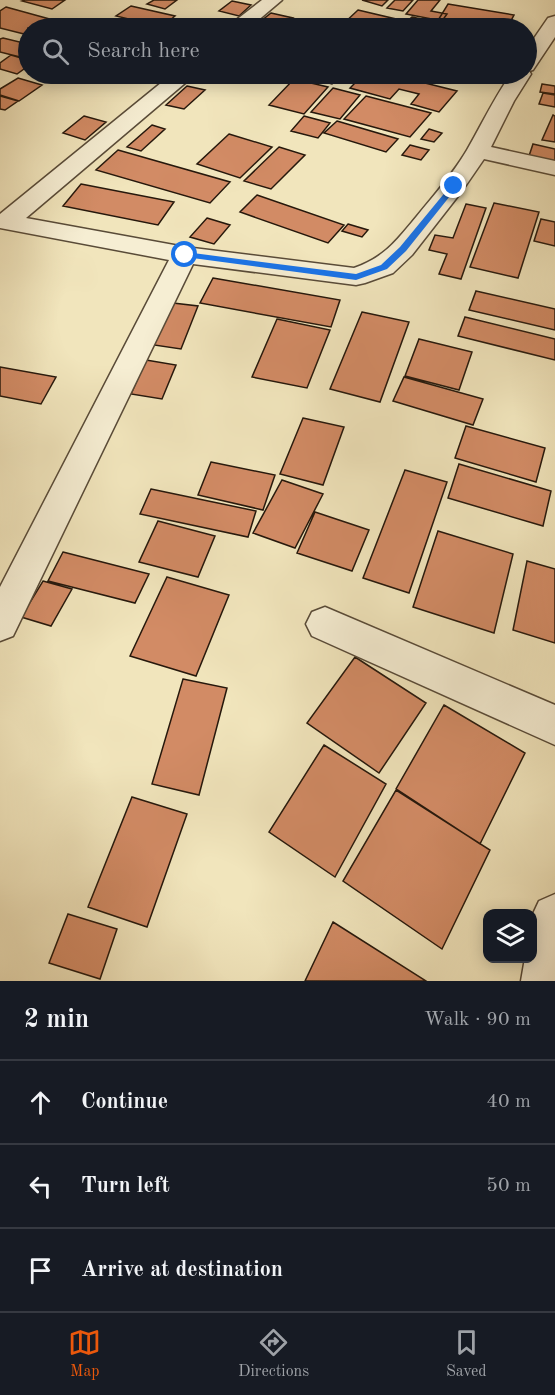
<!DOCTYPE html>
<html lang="en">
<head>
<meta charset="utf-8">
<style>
	body { margin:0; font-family:"Old Standard TT",serif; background:#242831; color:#f1f3f6 }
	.controls { position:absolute; right:18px; bottom:18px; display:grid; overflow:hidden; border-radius:12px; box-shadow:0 3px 15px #0003 }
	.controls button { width:54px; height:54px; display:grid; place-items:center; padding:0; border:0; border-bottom:2px solid #363941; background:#171b24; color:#f1f3f6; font:30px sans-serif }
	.stop { position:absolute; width:18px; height:18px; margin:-14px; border:4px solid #1a73e8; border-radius:50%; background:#fff }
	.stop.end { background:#1a73e8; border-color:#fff; box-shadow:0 2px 6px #0008 }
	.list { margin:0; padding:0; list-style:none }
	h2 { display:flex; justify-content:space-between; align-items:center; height:78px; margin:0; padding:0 24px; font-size:26px }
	h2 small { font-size:20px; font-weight:400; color:#9ea1a6 }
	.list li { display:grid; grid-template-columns:39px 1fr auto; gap:18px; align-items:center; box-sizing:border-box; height:84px; padding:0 24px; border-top:2px solid #363941 }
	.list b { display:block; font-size:22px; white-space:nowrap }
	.list em { font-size:20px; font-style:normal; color:#9ea1a6 }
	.icon { flex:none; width:33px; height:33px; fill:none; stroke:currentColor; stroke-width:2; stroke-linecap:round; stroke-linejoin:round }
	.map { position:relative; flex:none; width:555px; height:981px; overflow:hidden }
	.search { position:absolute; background:#171b24; box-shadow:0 3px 15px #0003; left:18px; right:18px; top:18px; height:66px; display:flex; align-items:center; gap:15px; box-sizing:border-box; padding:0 21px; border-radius:33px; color:#9ea1a6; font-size:22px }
	.sheet { height:330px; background:#171b24 }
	nav { display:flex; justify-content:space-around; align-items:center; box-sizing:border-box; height:84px; border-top:2px solid #363941; background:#171b24; font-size:16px; color:#9ea1a6 }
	nav a { display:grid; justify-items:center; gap:3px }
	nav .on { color:#ea580c }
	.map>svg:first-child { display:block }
	.building { fill:#d28b65; stroke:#26180c; stroke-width:1.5 }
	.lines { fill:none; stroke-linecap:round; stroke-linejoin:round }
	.street-casing { stroke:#594b38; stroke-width:3 }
	.street { fill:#f6eed3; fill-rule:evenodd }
	.route { fill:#1a73e8 }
</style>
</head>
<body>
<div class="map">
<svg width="555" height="981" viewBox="0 0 555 981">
	<rect width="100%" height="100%" fill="#f1e5bc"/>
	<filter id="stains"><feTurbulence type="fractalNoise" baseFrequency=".00333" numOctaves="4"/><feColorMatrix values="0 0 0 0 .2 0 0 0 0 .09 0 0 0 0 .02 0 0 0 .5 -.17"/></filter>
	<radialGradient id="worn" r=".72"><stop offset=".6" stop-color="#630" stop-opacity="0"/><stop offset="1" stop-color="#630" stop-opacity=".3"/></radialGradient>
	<path class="building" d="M25,0H65L52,9L22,1Z
		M154,0H153H177L165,9L147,4Z
		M362,0H388L382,6Z
		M395,0H413L403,11L387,8Z
		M418,0H440L431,11L447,14L442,21L406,14Z
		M232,1L251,5L239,16L219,11Z
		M448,4L514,15L507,28H478L437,22Z
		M131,6L175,16L162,27L116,16Z
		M6,7L75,26L71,28H28V35L0,28V11Z
		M358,10L396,19L386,28H356L342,25Z
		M271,13L293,18L281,28H252Z
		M412,17L463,28H399Z
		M3,38L28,44V59L0,52V39Z
		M11,55L28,60V66L17,74L0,69V63Z
		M204,74H227L220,80L201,76Z
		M300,74H343L332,84L298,75Z
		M364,74H389L457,91L439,112L411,104L419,94L399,89L390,99L350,88Z
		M18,78L42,85L19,101L0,95V89Z
		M294,79L328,87L304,114L269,105Z
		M542,84L555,86V94L540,92Z
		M187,86L205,90L184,109L166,105Z
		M333,88L360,95L340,119L311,112Z
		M543,93L555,95V107L539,104Z
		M0,96L18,101L5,110L0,109Z
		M366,96L431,113L410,137L344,119Z
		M553,115L555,116V142L542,140Z
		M84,116L106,122L85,140L63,133Z
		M304,116L330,123L318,138L291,131Z
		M337,121L398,139L386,152L324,133Z
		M152,125L165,129L141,151L127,147Z
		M429,129L442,133L434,142L421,139Z
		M229,134L272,147L240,178L197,164Z
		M533,144L555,149V161L529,156Z
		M410,145L429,150L421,160L402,155Z
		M279,147L305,155L271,189L244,181Z
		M118,150L230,182L210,203L96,170Z
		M81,184L174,202L158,225L63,206Z
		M257,195L344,225L328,243L240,212Z
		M494,203L539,212L518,278L470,267Z
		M466,204L486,208L461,279L439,274L447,254L429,250L435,235L453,238Z
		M207,218L230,225L214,244L190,237Z
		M541,219L555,222V246L534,241Z
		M348,224L368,230L362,237L342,231Z
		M213,278L340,300L331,327L200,303Z
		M476,291L555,309V330L469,310Z
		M173,303L198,306L181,349L154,345Z
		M362,312L409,322L380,402L330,389Z
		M465,317L555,339V360L458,336Z
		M277,319L330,330L307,388L252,377Z
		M419,339L472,352L459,390L405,376Z
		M146,360L176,365L162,399L131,394Z
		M0,367L56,377L41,404L0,396Z
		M404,377L483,399L473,425L393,401Z
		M303,418L344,427L323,485L280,474Z
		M466,426L545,448L536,482L455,458Z
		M211,462L275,475L263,510L198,495Z
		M459,464L551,491L543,526L448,498Z
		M405,470L447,482L409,593L363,578Z
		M282,480L323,494L295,548L253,533Z
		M151,489L256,511L248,537L140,514Z
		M315,512L369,530L352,571L297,553Z
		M158,521L215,536L198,577L139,562Z
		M438,531L513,554L494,633L413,607Z
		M63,552L149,574L135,603L48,581Z
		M527,561L555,569V643L513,630Z
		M167,577L229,595L196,676L130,656Z
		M43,581L72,589L51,626L21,617Z
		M355,657L426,703L379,773L307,723Z
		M183,679L227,688L199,795L152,784Z
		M444,705L525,753L480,844L396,789Z
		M324,745L386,784L335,877L269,832Z
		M396,790L490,850L442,949L343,881Z
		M132,797L187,814L147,927L88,907Z
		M68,914L117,929L100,979L49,963Z
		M333,922L426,981H305Z"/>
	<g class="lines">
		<g class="street-casing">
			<path id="street" d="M262,0H282L249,28H229L231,24Z
				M555,16V37L533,70L529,71L531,74L514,101L491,147L555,161V175L484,159L462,191L412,255L393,273L365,283L356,285L193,264L13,636L0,641V587L169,260L0,228V214L172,74H194L191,78L26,218L185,247L354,268C385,257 396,241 417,216C434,195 453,174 467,150C482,124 494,98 511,74H526V50L548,18Z
				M325,607L555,705V745L312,636L306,624L312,612Z
				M555,894V981H521L525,958H532V916L539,901Z"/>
		</g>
		<use href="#street" class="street"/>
	</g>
	<path class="route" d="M452,184L458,186L406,251L387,269L356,280L185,257L181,255L185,252L356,274L381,265L400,247Z"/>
	<rect width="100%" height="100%" filter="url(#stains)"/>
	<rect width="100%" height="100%" fill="url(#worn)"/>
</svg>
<div class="controls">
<button><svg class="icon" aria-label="layers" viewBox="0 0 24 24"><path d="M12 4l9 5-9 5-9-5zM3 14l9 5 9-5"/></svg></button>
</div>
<div class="stop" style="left:185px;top:255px"></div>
<div class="stop end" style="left:454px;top:186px"></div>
<div class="search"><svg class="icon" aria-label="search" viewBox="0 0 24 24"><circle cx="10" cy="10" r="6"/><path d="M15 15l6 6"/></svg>Search here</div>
</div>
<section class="sheet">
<h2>2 min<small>Walk · 90 m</small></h2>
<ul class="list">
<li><svg class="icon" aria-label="ahead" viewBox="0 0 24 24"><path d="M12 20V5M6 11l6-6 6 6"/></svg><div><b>Continue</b></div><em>40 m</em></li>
<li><svg class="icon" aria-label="left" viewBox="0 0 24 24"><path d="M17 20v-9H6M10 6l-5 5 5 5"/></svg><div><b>Turn left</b></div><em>50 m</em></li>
<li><svg class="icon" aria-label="arrive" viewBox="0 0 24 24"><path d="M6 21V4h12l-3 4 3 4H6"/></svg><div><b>Arrive at destination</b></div></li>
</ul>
</section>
<nav>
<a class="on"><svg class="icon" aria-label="map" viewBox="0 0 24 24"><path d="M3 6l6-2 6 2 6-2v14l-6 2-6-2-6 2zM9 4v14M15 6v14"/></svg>Map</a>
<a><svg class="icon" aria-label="directions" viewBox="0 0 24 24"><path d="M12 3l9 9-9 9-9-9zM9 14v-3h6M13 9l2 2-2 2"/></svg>Directions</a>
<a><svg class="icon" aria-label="saved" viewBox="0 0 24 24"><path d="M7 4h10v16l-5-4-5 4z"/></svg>Saved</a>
</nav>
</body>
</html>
